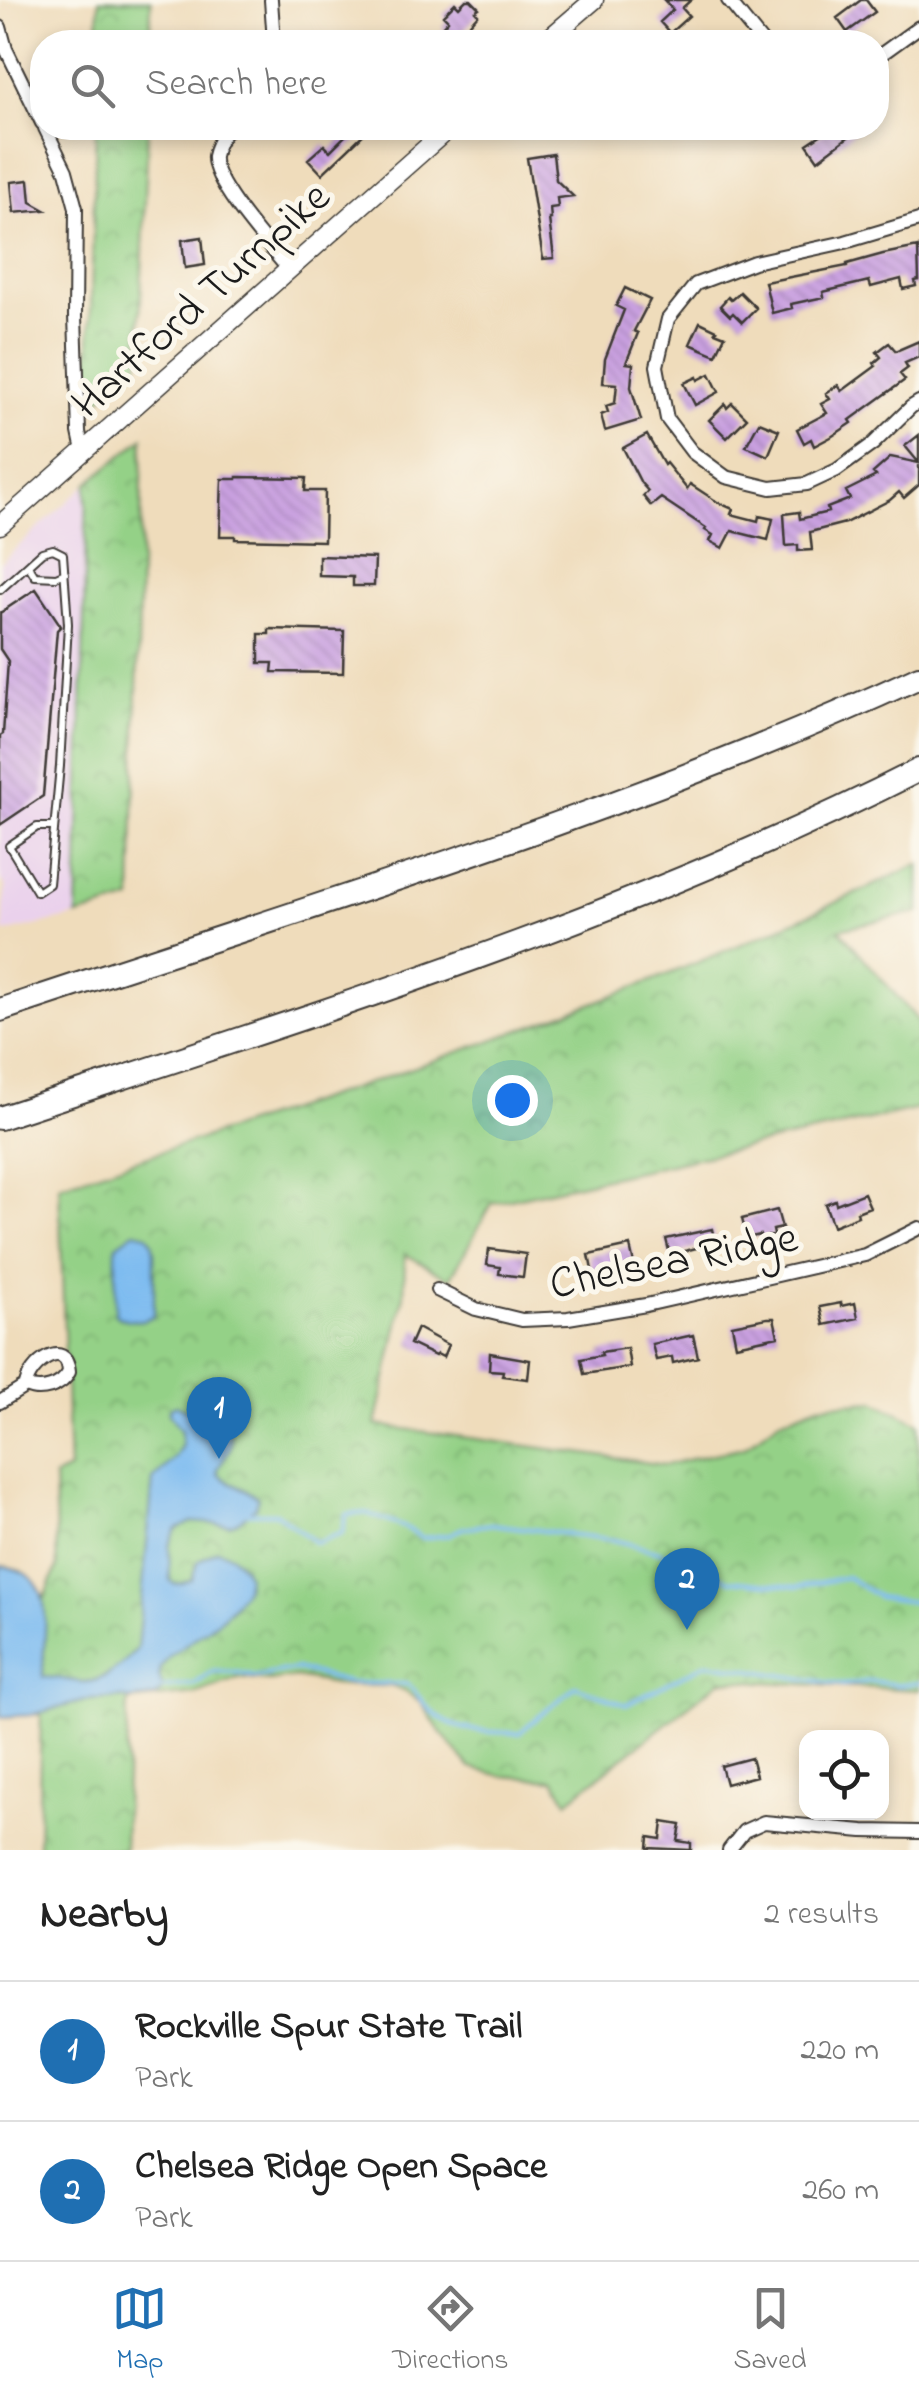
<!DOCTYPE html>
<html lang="en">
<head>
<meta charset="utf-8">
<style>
	body { margin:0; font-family:"Indie Flower",sans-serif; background:#f6f6f6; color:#222 }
	.controls { position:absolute; right:30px; bottom:30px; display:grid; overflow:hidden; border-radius:20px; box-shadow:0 5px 15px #0003 }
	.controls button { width:90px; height:90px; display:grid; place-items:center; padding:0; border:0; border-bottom:2px solid #e0e0e0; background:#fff; color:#222; font:50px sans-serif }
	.you { position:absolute; left:512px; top:1100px; width:35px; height:35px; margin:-25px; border:8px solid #fff; border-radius:50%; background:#1a73e8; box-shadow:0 0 0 15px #1a73e833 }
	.badge { display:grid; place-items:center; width:65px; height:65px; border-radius:50%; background:#1f6fb2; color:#fff; font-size:32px; font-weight:700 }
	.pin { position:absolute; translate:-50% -82px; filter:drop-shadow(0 2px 5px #0008) }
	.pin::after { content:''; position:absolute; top:52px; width:35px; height:30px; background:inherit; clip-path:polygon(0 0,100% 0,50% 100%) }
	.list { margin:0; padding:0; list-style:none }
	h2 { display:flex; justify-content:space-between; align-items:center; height:130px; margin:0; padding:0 40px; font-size:42px }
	h2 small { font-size:32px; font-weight:400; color:#767676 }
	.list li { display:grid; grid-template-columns:65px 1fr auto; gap:30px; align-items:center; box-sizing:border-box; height:140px; padding:0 40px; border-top:2px solid #e0e0e0 }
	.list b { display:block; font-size:38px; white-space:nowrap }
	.list p { margin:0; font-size:32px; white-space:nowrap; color:#767676 }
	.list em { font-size:32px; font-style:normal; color:#767676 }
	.icon { flex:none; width:55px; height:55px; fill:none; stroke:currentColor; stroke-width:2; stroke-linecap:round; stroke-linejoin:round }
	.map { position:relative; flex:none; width:919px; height:1850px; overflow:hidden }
	.search { position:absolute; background:#fff; box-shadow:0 5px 15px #0003; left:30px; right:30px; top:30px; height:110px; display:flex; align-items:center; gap:25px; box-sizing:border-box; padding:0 35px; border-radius:40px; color:#767676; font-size:38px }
	.sheet { height:410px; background:#fff }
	nav { display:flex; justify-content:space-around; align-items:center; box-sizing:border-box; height:140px; border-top:2px solid #e0e0e0; background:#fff; font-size:28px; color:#767676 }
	nav a { display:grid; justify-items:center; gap:5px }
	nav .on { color:#1f6fb2 }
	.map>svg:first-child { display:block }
	.built { fill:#ead1ec }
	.park { fill:url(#park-crowns); stroke:#587652; stroke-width:2.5 }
	.water { fill:#7dbbf0; stroke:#4c6c86; stroke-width:2.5 }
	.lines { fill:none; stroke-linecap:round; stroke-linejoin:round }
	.stream { stroke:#7dbbf0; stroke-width:4 }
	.building { fill:url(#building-back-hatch) }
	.lane-casing { stroke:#3c3934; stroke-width:10 }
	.street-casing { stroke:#3c3934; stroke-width:16 }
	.secondary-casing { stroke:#3c3934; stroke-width:21 }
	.highway-casing { stroke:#3c3934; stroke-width:26 }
	.lane { stroke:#fff; stroke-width:6 }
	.street { stroke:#fff; stroke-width:12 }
	.secondary { stroke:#fff; stroke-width:18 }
	.highway { stroke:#fff; stroke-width:22 }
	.labels { text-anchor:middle; stroke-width:10; stroke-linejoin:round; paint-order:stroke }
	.street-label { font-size:45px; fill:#1c1c1c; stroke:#fbf7ec }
</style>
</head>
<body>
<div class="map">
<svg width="919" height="1850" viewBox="0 0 919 1850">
	<defs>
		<pattern id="park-crowns" width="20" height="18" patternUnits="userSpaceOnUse" patternTransform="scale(2.5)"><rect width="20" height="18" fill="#94d187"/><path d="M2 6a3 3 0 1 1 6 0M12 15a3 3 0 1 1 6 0" fill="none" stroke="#7fb374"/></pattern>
		<pattern id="building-back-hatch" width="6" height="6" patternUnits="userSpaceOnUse" patternTransform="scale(2.5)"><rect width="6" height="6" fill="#c9a0e0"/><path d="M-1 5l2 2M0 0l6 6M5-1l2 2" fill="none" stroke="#ac89c0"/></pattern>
	</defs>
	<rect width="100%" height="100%" fill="#fbf7ec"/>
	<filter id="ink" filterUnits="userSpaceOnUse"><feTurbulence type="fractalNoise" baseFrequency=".01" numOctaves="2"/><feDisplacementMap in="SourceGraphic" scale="20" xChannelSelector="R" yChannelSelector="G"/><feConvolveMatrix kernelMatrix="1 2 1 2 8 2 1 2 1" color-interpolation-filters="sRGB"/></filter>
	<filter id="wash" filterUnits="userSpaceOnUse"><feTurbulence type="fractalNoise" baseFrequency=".0048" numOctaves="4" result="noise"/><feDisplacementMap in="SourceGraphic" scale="40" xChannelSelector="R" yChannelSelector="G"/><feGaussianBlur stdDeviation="2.25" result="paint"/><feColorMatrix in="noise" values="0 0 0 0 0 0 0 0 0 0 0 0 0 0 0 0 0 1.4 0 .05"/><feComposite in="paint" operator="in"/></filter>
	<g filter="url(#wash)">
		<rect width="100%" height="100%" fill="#efdcbb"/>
		<path class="built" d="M87,484L77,916L3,933L5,885L0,879V563Z"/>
		<path class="park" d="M99,0H151L150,42H98Z
			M96,128H148L147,156L138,365L88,410Z
			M143,438L132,900L77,916L87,484Z
			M919,864V912L839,929L919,1022V1109L492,1203L450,1279L405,1254L404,1295L376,1425L665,1465L744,1447L780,1420L819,1405L874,1401L919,1423V1690L721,1680L568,1801L554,1780L503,1776L470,1768L439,1730L421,1702L406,1692L391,1686L340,1685L296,1677L270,1681L238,1678L195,1694L128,1701L124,1850H38L41,1714L0,1717V1566C27,1568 33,1577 45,1598L57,1567L54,1477L69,1470L59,1185C244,1125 430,1065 612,996C716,957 818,912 919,864Z"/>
		<path class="water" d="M135,1232L148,1235L152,1242L154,1251V1315C144,1323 124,1322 115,1314L116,1249L117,1245Z
			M176,1405L188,1411L211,1412L227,1424L231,1439L230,1448L218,1469V1474C230,1486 244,1486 258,1498L256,1507L239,1521L230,1525L192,1522L176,1530L169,1546L170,1580L174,1584L183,1583L192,1579L197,1562L217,1550L231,1555L243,1567L247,1575L245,1589L224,1616L170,1656L161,1667L159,1676L163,1688L156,1697L128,1700L124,1698L89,1700L31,1715L0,1717V1566C62,1572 42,1632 43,1677C57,1677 70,1681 83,1682C106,1682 123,1664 137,1649L153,1480L175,1457L182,1445L181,1431L169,1413V1409Z"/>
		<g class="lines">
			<path class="stream" d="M248,1513H276L316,1543L342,1533L346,1515L366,1513L406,1528L423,1538L448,1535L463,1528L492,1524L614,1540L660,1552L730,1580L797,1587L847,1577L878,1597L919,1603
				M162,1688L195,1684L214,1671L236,1672L254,1677L296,1669L350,1683L408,1684C418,1695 428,1711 441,1719C463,1733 493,1732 519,1733L576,1686L626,1705L707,1663L843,1685L872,1681L899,1685L919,1683"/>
		</g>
		<g id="blocks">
			<path class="building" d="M466,0H471L479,8L475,11L478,14L455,40L442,27L448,20L443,15L455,3L459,7Z
				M664,0H691L682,8L689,16L670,33L660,22L673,10Z
				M861,0H866L875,12L847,32L837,18Z
				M338,128H370L322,174L308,159L324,145L330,151L346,135Z
				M831,128H860L818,160L807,144Z
				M553,154L556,180L573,196L557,198L558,207L550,208L551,219H549L554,258L543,259L527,158Z
				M29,180L31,202L45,210L14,213L11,182Z
				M202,237L205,265L185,268L182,240Z
				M918,247L919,280L915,281L916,286L903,289L901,279L871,287L869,281L823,292L824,297L791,304L792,308L772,313L765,282L847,266V264L883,254Z
				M625,288L650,300L634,331L638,333L626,363L633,364L631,387L641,420L605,431L601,415L608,412L606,406L615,403L617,384L603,383L605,359L624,310L616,306Z
				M740,292L756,308L742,322L733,313L730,316L720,306L728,297L731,300Z
				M700,322L717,330L715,332L725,336L716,355L690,344Z
				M919,341V357L905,363L908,368L900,374L905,380L850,420L852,423L831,437L814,446L811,439L804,443L797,429L827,413L821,404L830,399L826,393L838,385L842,391L876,366L874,363L881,357L877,352L889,343L896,351Z
				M710,374L719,392L695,405L684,383L697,377L698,380Z
				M732,403L747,418L727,438L709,420L725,404L727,408Z
				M759,422L779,430L768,456L746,446Z
				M647,435L664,465L666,463L687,489L690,484L719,503L733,509L731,514L758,521L759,516L773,519L768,540L732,531L723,548L710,541L713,535L705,530L706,528L661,498L651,506L643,496L648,491L641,483L623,448Z
				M919,435V485L904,498L899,492L890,500L845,523L810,532L812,550L798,551V545L786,546L784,514L799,512L800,519L828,512L827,508L850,499L846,491L876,476L873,473L891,457L919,463L905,446Z
				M237,477L306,478L305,491H325L324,541L235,539V536H220L222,479H237Z
				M319,556L375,558L374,586H353V577L319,576Z
				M36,589L61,626L57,630L43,796L0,825V736L3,734L8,661L0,649V613Z
				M269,629L344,631L343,673L272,672L273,663H259V634H269Z
				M864,1193L870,1207L857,1212L858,1216L833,1226L825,1204L835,1200L836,1204Z
				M777,1210L782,1228L773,1230L774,1235L761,1238L760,1235L747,1238L742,1219Z
				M712,1229L715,1243L670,1255L666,1239Z
				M630,1246L634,1264L626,1266L627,1268L593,1275L589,1255Z
				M489,1249L526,1254L523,1277L499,1274L500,1267L487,1265Z
				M841,1303V1306L855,1303L858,1318L824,1325L820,1307Z
				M767,1318H774L778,1336L736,1345L732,1325Z
				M417,1328L448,1345L443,1357L437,1354L435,1356L410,1344Z
				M693,1335L698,1357L673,1363L672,1357L656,1360L652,1344Z
				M627,1348L630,1367L584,1374L581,1359L602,1355L601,1352Z
				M490,1353L530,1360L528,1379L502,1376L503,1371L489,1370Z
				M751,1758L756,1776L726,1784L721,1766Z
				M663,1822L681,1825L678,1841L691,1843V1850L648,1848L649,1837L661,1839Z"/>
		</g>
	</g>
	<g filter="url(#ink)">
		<use href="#blocks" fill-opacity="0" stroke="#3c3934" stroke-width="2.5"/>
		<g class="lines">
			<g class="lane-casing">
				<path id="lane" d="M28,565L35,576L56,577L65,573
					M0,590L42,552L53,549L63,554L68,624L60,766L49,884L37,892L9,846L37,827H54"/>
			</g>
			<g class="street-casing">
				<path id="street" d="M271,0L274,42
					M728,0L762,42
					M0,27L6,49L42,123
					M876,58L919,27
					M45,128L66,171L76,208L75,316L79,432L83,451
					M229,128C222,135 216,145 214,156C211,182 271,248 289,270
					M919,220L845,242L754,262L696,284L668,319L657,366L667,419L692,452L726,477L771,488L807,484L837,470L873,444L911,407L919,402
					M437,1290L476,1309L522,1320L568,1318L646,1305L865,1255L919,1228
					M0,1402L26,1386C40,1393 62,1387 69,1372C67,1336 28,1365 26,1386
					M729,1850L744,1831L764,1822L863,1831L919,1832"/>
			</g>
			<g class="secondary-casing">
				<path id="secondary" d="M545,42L594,0
					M0,525L449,128"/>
			</g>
			<g class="highway-casing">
				<path id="highway" d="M0,1010C308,907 624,814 919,677
					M0,1118C312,1015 626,919 919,770"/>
			</g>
			<use href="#lane" class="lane"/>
			<use href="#street" class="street"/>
			<use href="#secondary" class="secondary"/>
			<use href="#highway" class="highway"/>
		</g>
	</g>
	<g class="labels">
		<g class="street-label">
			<text transform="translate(199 298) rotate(-42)" y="16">Hartford Turnpike</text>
			<text transform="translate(673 1258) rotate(-11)" y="16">Chelsea Ridge</text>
		</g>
	</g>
</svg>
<div class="controls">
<button><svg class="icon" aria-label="locate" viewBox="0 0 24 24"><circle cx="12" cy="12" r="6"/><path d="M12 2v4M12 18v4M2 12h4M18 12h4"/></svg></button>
</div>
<div class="you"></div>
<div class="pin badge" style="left:219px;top:1459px">1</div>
<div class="pin badge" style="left:687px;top:1630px">2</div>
<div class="search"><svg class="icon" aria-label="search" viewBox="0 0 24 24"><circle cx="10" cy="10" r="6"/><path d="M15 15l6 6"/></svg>Search here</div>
</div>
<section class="sheet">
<h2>Nearby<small>2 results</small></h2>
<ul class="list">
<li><span class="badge">1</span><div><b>Rockville Spur State Trail</b><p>Park</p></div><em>220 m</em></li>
<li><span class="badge">2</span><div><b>Chelsea Ridge Open Space</b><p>Park</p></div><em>260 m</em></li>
</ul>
</section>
<nav>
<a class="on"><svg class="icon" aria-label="map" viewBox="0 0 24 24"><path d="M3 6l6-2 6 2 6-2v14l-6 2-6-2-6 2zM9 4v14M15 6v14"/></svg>Map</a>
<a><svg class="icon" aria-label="directions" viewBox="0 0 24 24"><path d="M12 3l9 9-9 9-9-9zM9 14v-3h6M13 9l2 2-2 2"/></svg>Directions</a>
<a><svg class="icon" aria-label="saved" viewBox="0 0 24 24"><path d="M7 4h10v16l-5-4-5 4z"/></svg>Saved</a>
</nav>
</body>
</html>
